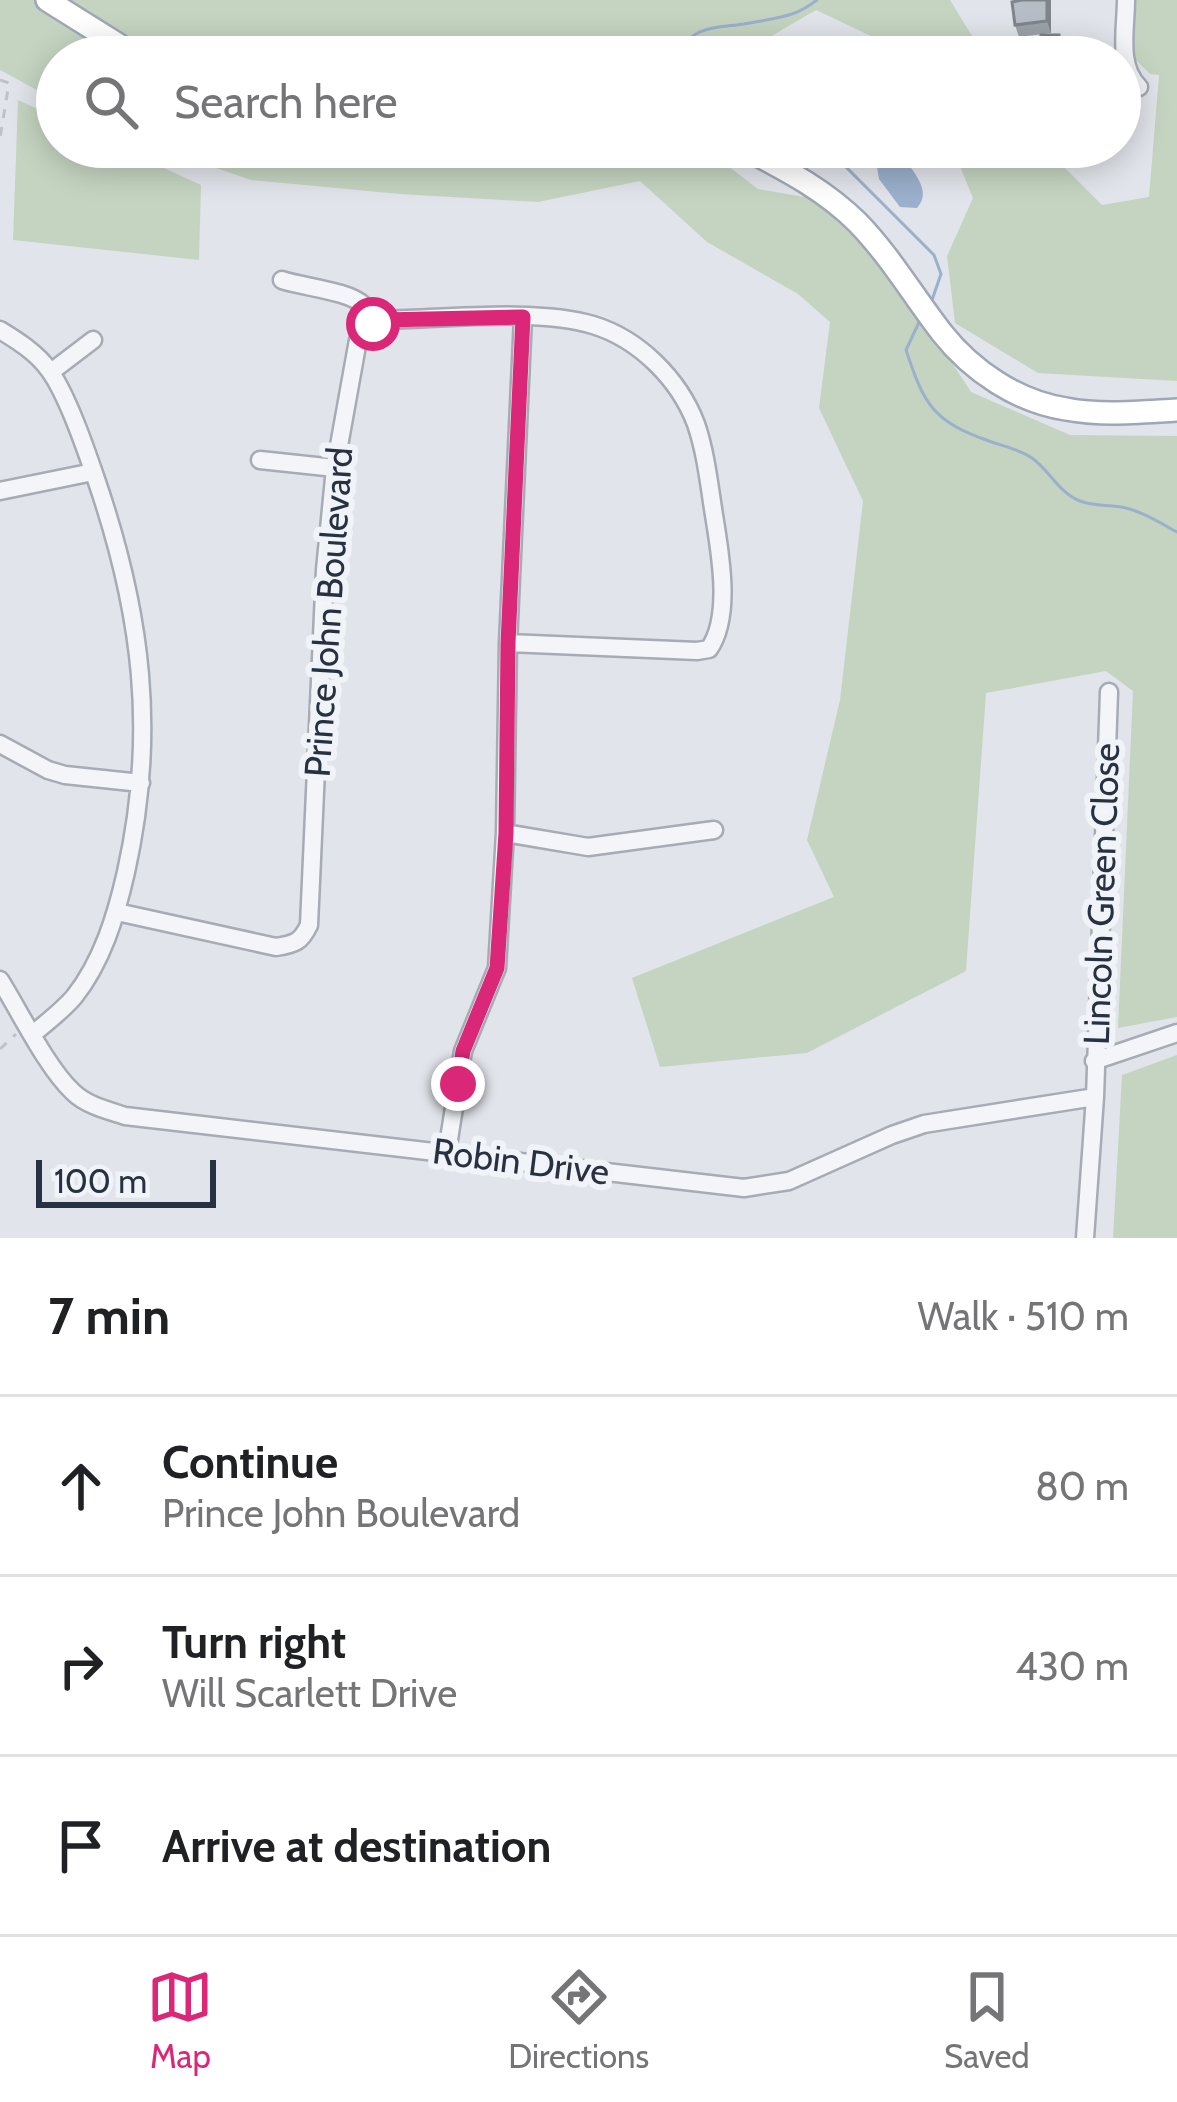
<!DOCTYPE html>
<html lang="en">
<head>
<meta charset="utf-8">
<style>
	body { margin:0; font-family:Cabin,sans-serif; background:#f2f2f2; color:#202124 }
	.scale { position:absolute; left:36px; bottom:30px; width:180px; box-sizing:border-box; padding-left:12px; border:6px solid #283142; border-top:0; font-size:33px; line-height:42px; white-space:nowrap; color:#283142; -webkit-text-stroke:9px #f0f3f7; paint-order:stroke }
	.stop { position:absolute; width:36px; height:36px; margin:-27px; border:9px solid #db2777; border-radius:50%; background:#fff }
	.stop.end { background:#db2777; border-color:#fff; box-shadow:0 3px 12px #0008 }
	.list { margin:0; padding:0; list-style:none }
	h2 { display:flex; justify-content:space-between; align-items:center; height:156px; margin:0; padding:0 48px; font-size:51px }
	h2 small { font-size:39px; font-weight:400; color:#757577 }
	.list li { display:grid; grid-template-columns:78px 1fr auto; gap:36px; align-items:center; box-sizing:border-box; height:180px; padding:0 48px; border-top:3px solid #e0e0e0 }
	.list b { display:block; font-size:45px; white-space:nowrap }
	.list p { margin:0; font-size:39px; white-space:nowrap; color:#757577 }
	.list em { font-size:39px; font-style:normal; color:#757577 }
	.icon { flex:none; width:66px; height:66px; fill:none; stroke:currentColor; stroke-width:2; stroke-linecap:round; stroke-linejoin:round }
	.map { position:relative; flex:none; width:1177px; height:1238px; overflow:hidden }
	.search { position:absolute; background:#fff; box-shadow:0 6px 30px #0003; left:36px; right:36px; top:36px; height:132px; display:flex; align-items:center; gap:30px; box-sizing:border-box; padding:0 42px; border-radius:66px; color:#757577; font-size:45px }
	.sheet { height:696px; background:#fff }
	nav { display:flex; justify-content:space-around; align-items:center; box-sizing:border-box; height:168px; border-top:3px solid #e0e0e0; background:#fff; font-size:33px; color:#757577 }
	nav a { display:grid; justify-items:center; gap:6px }
	nav .on { color:#db2777 }
	.map>svg:first-child { display:block }
	.green { fill:#c5d4c1 }
	.water { fill:#9ab0cc }
	.lines { fill:none; stroke-linecap:round; stroke-linejoin:round }
	.stream { stroke:#9ab0cc; stroke-width:3 }
	.minor-casing { stroke:#a6abb4; stroke-width:21 }
	.major-casing { stroke:#9fa7b6; stroke-width:26 }
	.path { stroke:#bfc2c9; stroke-width:3; stroke-dasharray:9 9; stroke-linecap:butt }
	.minor { stroke:#f4f5f8; stroke-width:16 }
	.major { stroke:#fff; stroke-width:21 }
	.wall { fill:#9da3ab }
	.shaded-wall { fill:#80848b }
	.building { fill:#b7bdc7; stroke:#80848b; stroke-width:3 }
	.route { stroke:#db2777; stroke-width:15 }
	.labels { text-anchor:middle; stroke-width:12; stroke-linejoin:round; paint-order:stroke }
	.street-label { font-size:36px; fill:#283142; stroke:#f0f3f7 }
</style>
</head>
<body>
<div class="map">
<svg width="1177" height="1238" viewBox="0 0 1177 1238">
	<rect width="100%" height="100%" fill="#e1e4ea"/>
	<path class="green" d="M0,0H38L120,57H57V101L0,70Z
		M68,0H950L985,57H915L816,10L744,52L719,57H164Z
		M1133,0H1177V381L1038,373L955,323L947,256L973,198L952,147H1044L1102,205L1149,197L1159,75L1150,74L1134,58Z
		M18,100L57,118V147H118L201,185L199,260L13,240Z
		M155,147H703L758,189L811,198L893,272L971,392L1070,435L1177,436V1017L1118,1028L1133,691L1106,671L986,693L966,971L807,1053L660,1067L632,978L834,897L807,840L840,700L863,501L819,408L830,322L798,294L707,242L640,181L538,202L400,194L251,180Z
		M1177,1055V1238H1113L1122,1075Z"/>
	<path class="water" d="M890,150L901,151C910,171 934,189 917,208L900,207L879,179L876,161L882,153Z"/>
	<g class="lines">
		<path class="stream" d="M682,57C687,25 718,28 744,24C759,21 777,19 792,14C801,11 809,6 817,0
			M814,147L844,165L934,255L941,274L932,300
			M921,318L906,350C924,404 932,421 989,441C1003,446 1019,449 1032,458C1050,471 1059,493 1080,501C1095,507 1111,504 1126,508C1144,512 1162,524 1177,532"/>
		<g class="minor-casing">
			<path id="minor" d="M1126,0C1126,29 1117,66 1139,87
				M282,280C302,287 350,291 363,305C365,308 372,321 373,324
				M0,330C18,341 37,353 49,370C67,394 86,450 96,479C142,613 157,733 126,872C116,916 102,962 74,997C62,1011 47,1022 33,1034
				M51,372L93,340
				M260,460L335,468
				M0,491L93,472
				M0,744L48,770L65,775L141,783
				M505,833L588,847L714,830
				M117,912L276,947C295,944 301,942 309,925L325,570L335,468L358,340L373,324L382,320C441,319 538,308 593,325C639,339 679,379 696,424C706,453 709,484 714,515C720,553 732,616 709,649L697,651L508,643
				M0,980C20,1012 47,1068 73,1092C86,1105 107,1110 125,1116L744,1188L789,1181L892,1135L924,1124L1095,1097
				M1094,1061L1177,1033
				M447,1152L463,1051L497,968L505,833L508,643L523,317
				M1085,1238L1095,1097L1109,692"/>
		</g>
		<g class="major-casing">
			<path id="major" d="M47,0L138,57
				M742,147C784,169 824,189 858,223C890,256 914,297 942,333C972,371 1018,402 1066,409C1102,416 1140,412 1177,410"/>
		</g>
		<path class="path" d="M0,80L9,83L0,138
			M0,1049L16,1034"/>
		<use href="#minor" class="minor"/>
		<use href="#major" class="major"/>
	</g>
	<path class="wall" d="M1051,0V33L1019,37L1015,25Z
		M1099,147H1119L1117,153L1102,154Z"/>
	<path class="shaded-wall" d="M1047,0H1051V33L1047,21Z
		M1059,35L1064,47V57H1060Z"/>
	<path class="building" d="M1022,0H1047V21L1015,25L1012,2Z
		M1041,35H1059L1060,57H1040Z"/>
	<g class="lines">
		<path class="route" d="M373,324L382,320L523,317L508,643L506,833L497,968L463,1051L458,1084"/>
	</g>
	<g class="labels">
		<g class="street-label">
			<text transform="translate(328 612) rotate(-86)" y="13">Prince John Boulevard</text>
			<text transform="translate(1101 894) rotate(-88)" y="13">Lincoln Green Close</text>
			<text transform="translate(521 1161) rotate(7)" y="13">Robin Drive</text>
		</g>
	</g>
</svg>
<div class="scale">100 m</div>
<div class="stop" style="left:373px;top:324px"></div>
<div class="stop end" style="left:458px;top:1084px"></div>
<div class="search"><svg class="icon" aria-label="search" viewBox="0 0 24 24"><circle cx="10" cy="10" r="6"/><path d="M15 15l6 6"/></svg>Search here</div>
</div>
<section class="sheet">
<h2>7 min<small>Walk · 510 m</small></h2>
<ul class="list">
<li><svg class="icon" aria-label="ahead" viewBox="0 0 24 24"><path d="M12 20V5M6 11l6-6 6 6"/></svg><div><b>Continue</b><p>Prince John Boulevard</p></div><em>80 m</em></li>
<li><svg class="icon" aria-label="right" viewBox="0 0 24 24"><path d="M7 20v-9h11M14 6l5 5-5 5"/></svg><div><b>Turn right</b><p>Will Scarlett Drive</p></div><em>430 m</em></li>
<li><svg class="icon" aria-label="arrive" viewBox="0 0 24 24"><path d="M6 21V4h12l-3 4 3 4H6"/></svg><div><b>Arrive at destination</b></div></li>
</ul>
</section>
<nav>
<a class="on"><svg class="icon" aria-label="map" viewBox="0 0 24 24"><path d="M3 6l6-2 6 2 6-2v14l-6 2-6-2-6 2zM9 4v14M15 6v14"/></svg>Map</a>
<a><svg class="icon" aria-label="directions" viewBox="0 0 24 24"><path d="M12 3l9 9-9 9-9-9zM9 14v-3h6M13 9l2 2-2 2"/></svg>Directions</a>
<a><svg class="icon" aria-label="saved" viewBox="0 0 24 24"><path d="M7 4h10v16l-5-4-5 4z"/></svg>Saved</a>
</nav>
</body>
</html>
